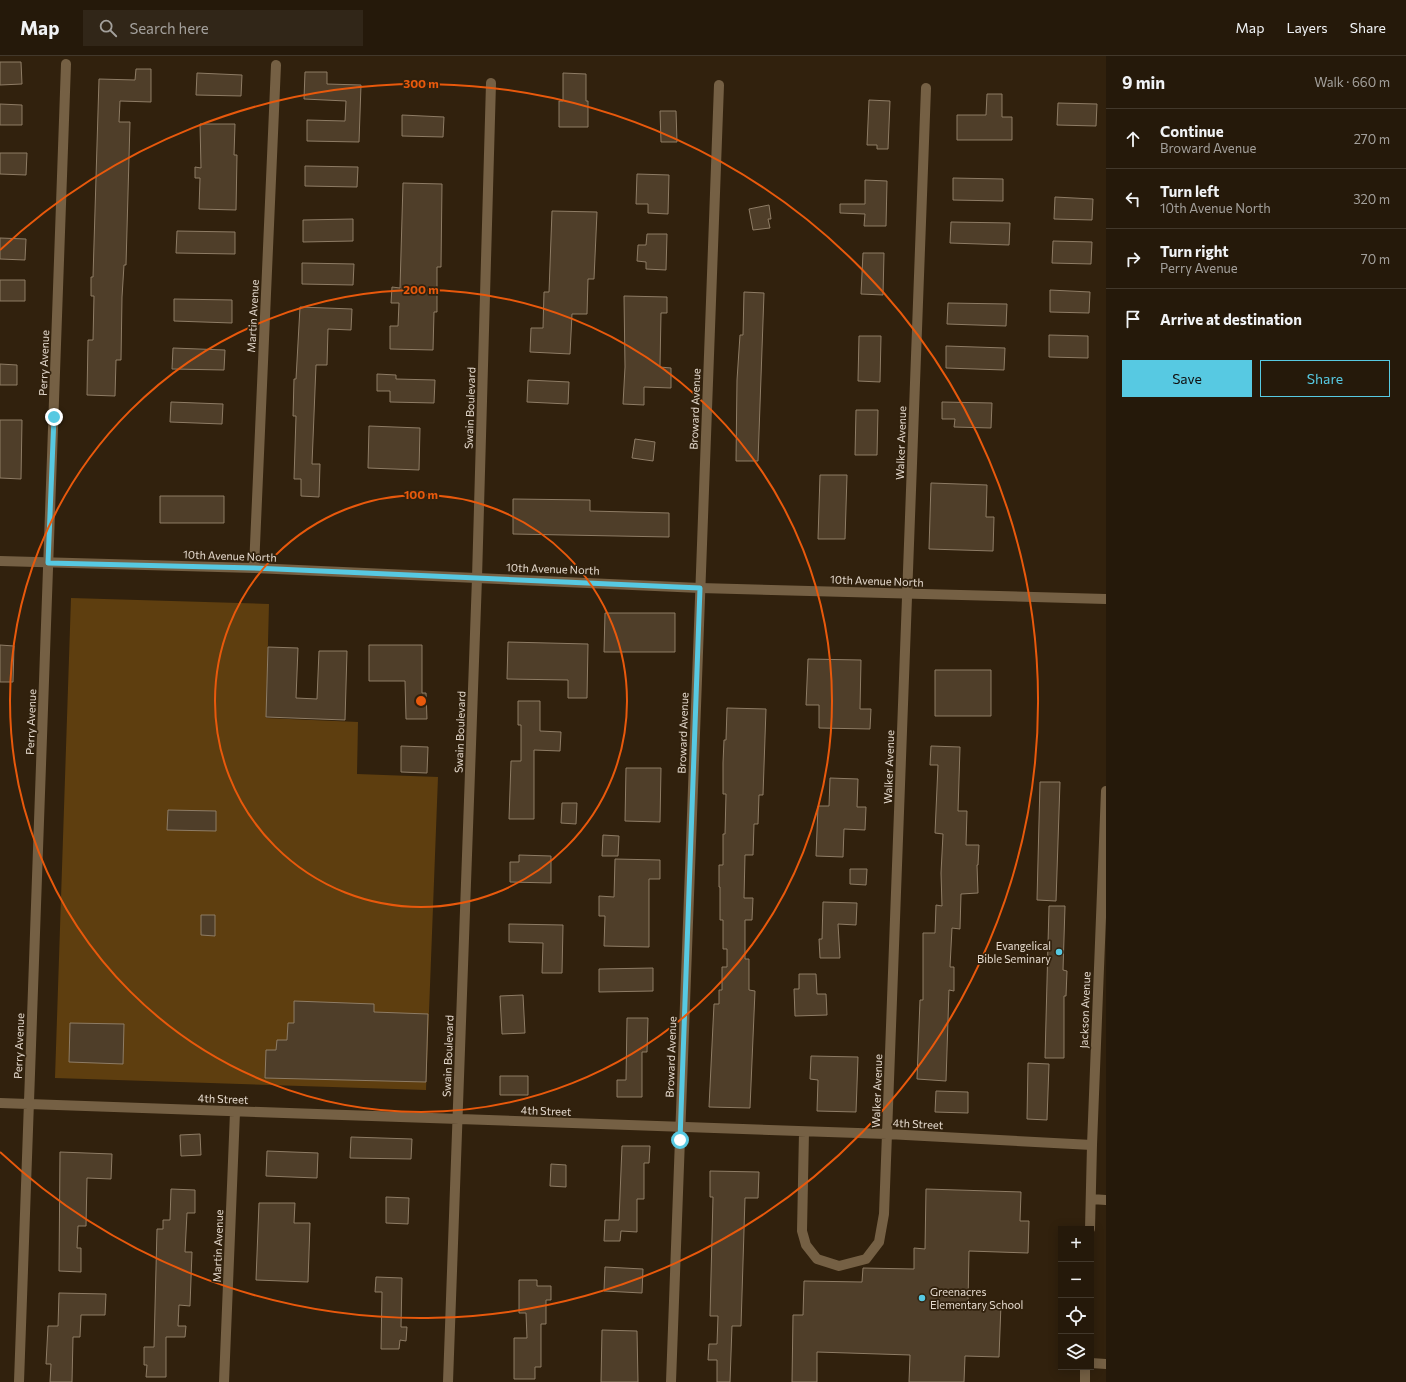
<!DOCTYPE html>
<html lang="en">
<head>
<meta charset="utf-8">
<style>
	body { margin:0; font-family:Commissioner,sans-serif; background:#312618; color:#f1f3f6 }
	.controls { position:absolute; right:12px; bottom:12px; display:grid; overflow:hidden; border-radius:0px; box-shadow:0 2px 10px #0003 }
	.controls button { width:36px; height:36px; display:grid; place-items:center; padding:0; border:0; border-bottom:1px solid #42382b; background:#25190a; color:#f1f3f6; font:20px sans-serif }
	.stop { position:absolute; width:12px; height:12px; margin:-9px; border:3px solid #57c9e2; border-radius:50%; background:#fff }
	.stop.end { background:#57c9e2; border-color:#fff; box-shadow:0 1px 4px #0008 }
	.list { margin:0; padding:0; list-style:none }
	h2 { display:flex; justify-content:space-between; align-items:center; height:52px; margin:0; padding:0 16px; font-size:17px }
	h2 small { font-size:13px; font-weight:400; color:#a3a09c }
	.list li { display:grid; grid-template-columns:26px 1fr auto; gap:12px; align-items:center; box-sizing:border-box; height:60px; padding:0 16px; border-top:1px solid #42382b }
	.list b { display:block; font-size:15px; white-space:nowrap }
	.list p { margin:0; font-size:13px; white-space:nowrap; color:#a3a09c }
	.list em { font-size:13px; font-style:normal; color:#a3a09c }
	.actions { display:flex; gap:8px; padding:12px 16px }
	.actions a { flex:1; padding:9px 0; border:1px solid #57c9e2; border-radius:0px; text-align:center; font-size:14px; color:#57c9e2 }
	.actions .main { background:#57c9e2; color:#111 }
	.icon { flex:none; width:22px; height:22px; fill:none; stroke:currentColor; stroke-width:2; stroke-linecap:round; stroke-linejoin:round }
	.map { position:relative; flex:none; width:1106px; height:1326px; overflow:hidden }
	header { display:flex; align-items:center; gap:24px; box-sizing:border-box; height:56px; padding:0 20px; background:#25190a; border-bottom:1px solid #42382b }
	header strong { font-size:19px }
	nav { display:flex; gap:22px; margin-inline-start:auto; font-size:14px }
	.search { width:280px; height:36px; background:#312618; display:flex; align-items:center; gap:10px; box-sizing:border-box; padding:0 14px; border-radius:0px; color:#a3a09c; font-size:15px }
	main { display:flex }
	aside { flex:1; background:#25190a }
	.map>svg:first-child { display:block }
	.green { fill:#5e3e0f }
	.building { fill:#4f3e29; stroke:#8e7c65 }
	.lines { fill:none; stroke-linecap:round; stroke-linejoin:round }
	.minor { stroke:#756044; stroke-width:10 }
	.tertiary { stroke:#756044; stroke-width:10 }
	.route { stroke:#57c9e2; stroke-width:5 }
	.ring { fill:none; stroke:#e8590c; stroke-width:2 }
	.poi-dot { fill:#57c9e2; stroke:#31210d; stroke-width:1.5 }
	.labels { text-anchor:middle; stroke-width:3.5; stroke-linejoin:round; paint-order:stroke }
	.street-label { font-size:11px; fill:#e5dace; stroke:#31210d }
	.poi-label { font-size:11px; fill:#e5dace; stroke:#31210d; text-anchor:end }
	.centre { fill:#e8590c; stroke:#31210d; stroke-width:2 }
	.ring-label { font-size:12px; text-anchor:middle; font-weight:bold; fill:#e8590c; stroke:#31210d; stroke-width:3.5; stroke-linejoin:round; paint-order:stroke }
</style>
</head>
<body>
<header>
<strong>Map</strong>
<div class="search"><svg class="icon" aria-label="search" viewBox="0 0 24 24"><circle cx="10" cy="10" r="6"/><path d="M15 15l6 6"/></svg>Search here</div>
<nav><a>Map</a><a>Layers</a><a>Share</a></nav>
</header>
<main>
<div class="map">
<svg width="1106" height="1326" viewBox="0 0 1106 1326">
	<rect width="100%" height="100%" fill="#31210d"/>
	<path class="green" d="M71,542L269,548L266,662L358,666L357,718L438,721L426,1034L55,1022Z"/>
	<path class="building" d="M0,6H21L22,28L0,29Z
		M136,13H151V46L120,45L119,66H130L126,209H124L122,241L121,304H116L115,340L87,339L88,284H93L94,240H91V221H93L99,23L135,24Z
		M305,16H327V28L361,29L359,86L307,85V64L345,65L346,45L304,43Z
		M197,17L242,19L241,40L196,39Z
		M563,17L586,18V45H588V71H559V45H563Z
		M987,38H1002V61H1012V84H957V59H986Z
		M869,44L890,45L888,93H877V89H867Z
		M1058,47L1097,48L1096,70L1057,69Z
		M0,48L22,49V69H0Z
		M660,55H676L677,86H661Z
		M402,59L444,61L443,81L402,80Z
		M200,68H235L234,99H237L236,154L199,153L200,122H195V111L201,112Z
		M0,97H27L26,119L0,118Z
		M305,110L358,111L357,131L305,130Z
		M637,118L669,119L668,158L648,157V148H636Z
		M953,122L1003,123V145L953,144Z
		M865,124L887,125L886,170H864L865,158L840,157V148H865Z
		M403,127L442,128L441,211H437V256H434L433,294L390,293V270H398L399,247H391L392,231L400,232Z
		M1055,141L1093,143L1092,164L1054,163Z
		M769,149L771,163H768L770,172L753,174L749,153Z
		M552,155L597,156L594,223H588L587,258H572L570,298L530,296L531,272H543L544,236H549Z
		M353,163V185L303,186V164Z
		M951,166L1010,167L1009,189L950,187Z
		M177,175L235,176V198L176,197Z
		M647,178H667L666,214L646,213V206L637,205L638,189H646Z
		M0,182L26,183L25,204L0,203Z
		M1053,185L1092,186L1091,208L1052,207Z
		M863,197H884L883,239L861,238Z
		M302,207L354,208L353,229L302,228Z
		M0,224H25V245H0Z
		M1050,234L1090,236L1089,257L1050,256Z
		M744,236L764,237L758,405H736L737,324L740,279H743Z
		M624,240L667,241V257H661L660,311L671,312V332L644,331V349L623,348L625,311Z
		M174,243L232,244V267L174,265Z
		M948,247L1007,248L1006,270L947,268Z
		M300,251L352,253L351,274L328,273L327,309H316L312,408H320L319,441L301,440V423H294L296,360H293L294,323H296Z
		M1049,279L1088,280V302L1049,301Z
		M859,280H881L880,326L858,325Z
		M946,290L1005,292L1004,314L946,312Z
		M173,292L225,294L224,314L172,313Z
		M0,308L17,309V329H0Z
		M377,318L396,319V323L435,324L434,347L390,346V335H377Z
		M528,324L569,326L568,348L527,346Z
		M171,346L223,348L222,368L170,366Z
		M942,346L992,347L991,372L954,371L955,363H942Z
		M856,354H878L877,399H855Z
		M0,364H22L21,423L0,422Z
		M369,370L420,372L419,414L368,412Z
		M635,383L655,386L653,405L632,402Z
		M820,419H847L845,483H818Z
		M931,427L987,429L986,461H994L993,495L929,493Z
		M160,440H224V467H160Z
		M513,443L590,444V455L669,457V481L513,478Z
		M605,557H675V596H604Z
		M508,586L588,588L587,642H568V624L507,623Z
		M0,589L14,590L13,626H0Z
		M369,589H422V637H426L427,663H406L405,625H369Z
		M268,591L298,592L296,642L317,643L319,595H347L345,664L266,661Z
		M808,603L861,604L860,653H871L870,673L819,672V649H806Z
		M935,614H991V660H935Z
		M518,645H540V675L561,676L560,695L534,694V763H509L511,705H521V669H518Z
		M727,652L766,653L763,739H759L758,768H754L753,799H745L744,842H753L752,864H745V903H749V934L755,935L750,1052L709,1051L714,948H719V934H722V911H727V893H723V864H720V831H719V809H723V778H725L726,738H723V707L724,684H726Z
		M401,690L428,691L427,717L401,716Z
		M931,690L960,691L958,755H967L966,789H979L978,809H977L978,837L961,838L960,873L952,872L950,911H954V935L949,934L946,1025L917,1023L920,944H923V877H935L936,849L942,850L941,817L943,778L935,777L938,709H930Z
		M626,712H661L660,766L625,765Z
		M830,722L858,723L857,751H866L865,774L844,773L843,801L816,800L818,750H829Z
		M1040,726H1060L1056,845L1037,844Z
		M562,747H577L576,768L561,767Z
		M168,754L216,755V775L167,774Z
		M603,779L619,780L618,800H602Z
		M519,799L551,800V827L510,826V806H519Z
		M615,803L660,804V823H649V891L604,890L605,860H599V840L614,841Z
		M850,813H867L866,829L850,828Z
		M823,846L857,847L856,869L838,868L840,902H820L819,883H822Z
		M1049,850H1065L1063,914L1067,915L1066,940H1064V1002H1045Z
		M201,859H215V880L201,879Z
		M509,868L563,869L562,917H542L543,887L509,886Z
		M653,912V935L599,936V913Z
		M799,918H816L817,938H826L827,959L795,960L794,933H799Z
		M523,939L525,977L502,978L500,940Z
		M294,945L374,948V956L428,958L426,1026L265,1022L266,994H276L277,984H287L288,967H294Z
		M627,962H648L647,996H642V1041H617V1024H626Z
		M70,967L124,968L123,1008L69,1006Z
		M811,1000L858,1001L856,1056L817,1055L818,1024L810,1023Z
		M1028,1007L1049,1008L1047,1064L1027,1063Z
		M500,1020H528V1039H500Z
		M936,1035L968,1036V1057L935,1056Z
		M200,1078L201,1099L181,1100L180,1079Z
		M351,1081L412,1083L411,1103L350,1102Z
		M622,1090H650L649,1107H644V1143H637V1176L621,1175L620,1185H604L605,1164H619Z
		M267,1095L318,1097L317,1122L266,1120Z
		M60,1096L112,1098L111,1123L87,1122L86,1170H78L77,1192H81V1216L59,1215Z
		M551,1108L566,1109V1131L550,1130Z
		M710,1115L759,1116L758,1142H745L741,1270H732L730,1326H717V1304H708L709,1288H717L718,1260H710L713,1141H710Z
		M171,1133L195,1134V1157H187L185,1196H192L190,1250L179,1249L178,1270H186L185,1281H166V1321H146L147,1309H144V1291H154L157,1173H163V1164H170Z
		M926,1133L1021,1136L1020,1165H1029L1028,1197L969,1195L968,1247L1001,1248L999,1301L965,1300L964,1326H909L910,1299L817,1296V1326H792L793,1259H803L804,1225L862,1226L863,1212L914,1213V1192L925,1193Z
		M386,1141L409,1142L408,1168L386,1167Z
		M259,1147H295L294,1167H310L308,1226L256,1224Z
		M605,1211L643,1213L642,1237L604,1235Z
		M376,1221L402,1222L401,1271H407L406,1285L400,1284L399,1293H381L382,1236H375Z
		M519,1224H537V1230H551V1244H546V1268H541V1311H535V1323H514V1282H527L526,1257H519Z
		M59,1237L106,1238L105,1259H81L80,1281H73L72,1326H50L51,1308H46L48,1270H58Z
		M602,1274L637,1275L638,1326H601Z"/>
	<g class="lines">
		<path class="minor" d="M254,512L276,9
			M0,1047L887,1078L1092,1089
			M804,1076L802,1175L806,1189L817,1203L839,1210L866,1203L879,1186L884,1158L926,32
			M1091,1143L1106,1144
			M1090,1173L1092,1089L1106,735
			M1091,1307L1106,1308
			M19,1326L66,8
			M224,1326L235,1056
			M448,1326L477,522L491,27
			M671,1326L719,29
			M1085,1326V1311"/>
		<path class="tertiary" d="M0,505L254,512L700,532L1106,543"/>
	</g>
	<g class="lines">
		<path class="route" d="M54,361L48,507L254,512L700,532L680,1084"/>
	</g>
	<g class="ring">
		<circle cx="421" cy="645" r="206"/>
		<circle cx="421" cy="645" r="411"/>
		<path d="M0 194A617 617 0 1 1 0 1096"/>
	</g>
	<g class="poi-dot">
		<circle cx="1059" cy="896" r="4"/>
		<circle cx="922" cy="1242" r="4"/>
	</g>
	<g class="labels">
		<g class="street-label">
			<text transform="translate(253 260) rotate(-87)" y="4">Martin Avenue</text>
			<text transform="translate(44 307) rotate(-88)" y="4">Perry Avenue</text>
			<text transform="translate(470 352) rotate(-88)" y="4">Swain Boulevard</text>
			<text transform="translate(695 353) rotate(-88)" y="4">Broward Avenue</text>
			<text transform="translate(901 387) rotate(-88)" y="4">Walker Avenue</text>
			<text transform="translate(230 500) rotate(2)" y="4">10th Avenue North</text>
			<text transform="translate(553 513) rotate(2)" y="4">10th Avenue North</text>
			<text transform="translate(877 525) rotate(2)" y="4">10th Avenue North</text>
			<text transform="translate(31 666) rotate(-88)" y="4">Perry Avenue</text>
			<text transform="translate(460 676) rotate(-88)" y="4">Swain Boulevard</text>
			<text transform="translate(683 677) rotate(-88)" y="4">Broward Avenue</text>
			<text transform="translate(889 711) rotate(-88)" y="4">Walker Avenue</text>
			<text transform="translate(1085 954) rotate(-88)" y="4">Jackson Avenue</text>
			<text transform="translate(19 990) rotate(-88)" y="4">Perry Avenue</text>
			<text transform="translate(448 1000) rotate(-88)" y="4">Swain Boulevard</text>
			<text transform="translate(671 1001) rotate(-88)" y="4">Broward Avenue</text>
			<text transform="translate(877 1035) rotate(-88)" y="4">Walker Avenue</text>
			<text transform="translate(223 1043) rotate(2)" y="4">4th Street</text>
			<text transform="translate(546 1055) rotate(2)" y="4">4th Street</text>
			<text transform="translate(918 1068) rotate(3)" y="4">4th Street</text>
			<text transform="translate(218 1190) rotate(-88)" y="4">Martin Avenue</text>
		</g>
		<g class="poi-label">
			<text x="1051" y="894">Evangelical<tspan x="1051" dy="13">Bible Seminary</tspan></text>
			<text x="930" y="1240" text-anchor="start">Greenacres<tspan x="930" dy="13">Elementary School</tspan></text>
		</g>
	</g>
	<circle cx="421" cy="645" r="6" class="centre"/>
	<g class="ring-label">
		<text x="421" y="32">300 m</text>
		<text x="421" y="238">200 m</text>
		<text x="421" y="443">100 m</text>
	</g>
</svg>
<div class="controls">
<button>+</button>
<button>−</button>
<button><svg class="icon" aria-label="locate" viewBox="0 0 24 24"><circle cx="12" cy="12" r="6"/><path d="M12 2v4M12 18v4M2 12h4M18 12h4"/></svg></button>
<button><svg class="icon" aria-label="layers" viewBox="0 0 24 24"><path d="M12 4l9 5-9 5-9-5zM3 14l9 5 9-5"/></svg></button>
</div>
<div class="stop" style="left:680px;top:1084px"></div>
<div class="stop end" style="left:54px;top:361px"></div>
</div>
<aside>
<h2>9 min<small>Walk · 660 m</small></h2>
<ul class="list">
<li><svg class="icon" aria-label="ahead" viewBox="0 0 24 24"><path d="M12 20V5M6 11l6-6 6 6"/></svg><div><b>Continue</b><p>Broward Avenue</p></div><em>270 m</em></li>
<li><svg class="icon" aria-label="left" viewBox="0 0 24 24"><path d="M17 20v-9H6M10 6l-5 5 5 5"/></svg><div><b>Turn left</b><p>10th Avenue North</p></div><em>320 m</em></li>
<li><svg class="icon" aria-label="right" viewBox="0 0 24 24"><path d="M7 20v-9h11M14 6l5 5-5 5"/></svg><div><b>Turn right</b><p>Perry Avenue</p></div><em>70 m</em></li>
<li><svg class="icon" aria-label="arrive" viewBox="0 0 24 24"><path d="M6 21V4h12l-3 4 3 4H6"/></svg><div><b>Arrive at destination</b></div></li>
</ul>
<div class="actions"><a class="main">Save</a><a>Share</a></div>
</aside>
</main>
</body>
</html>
